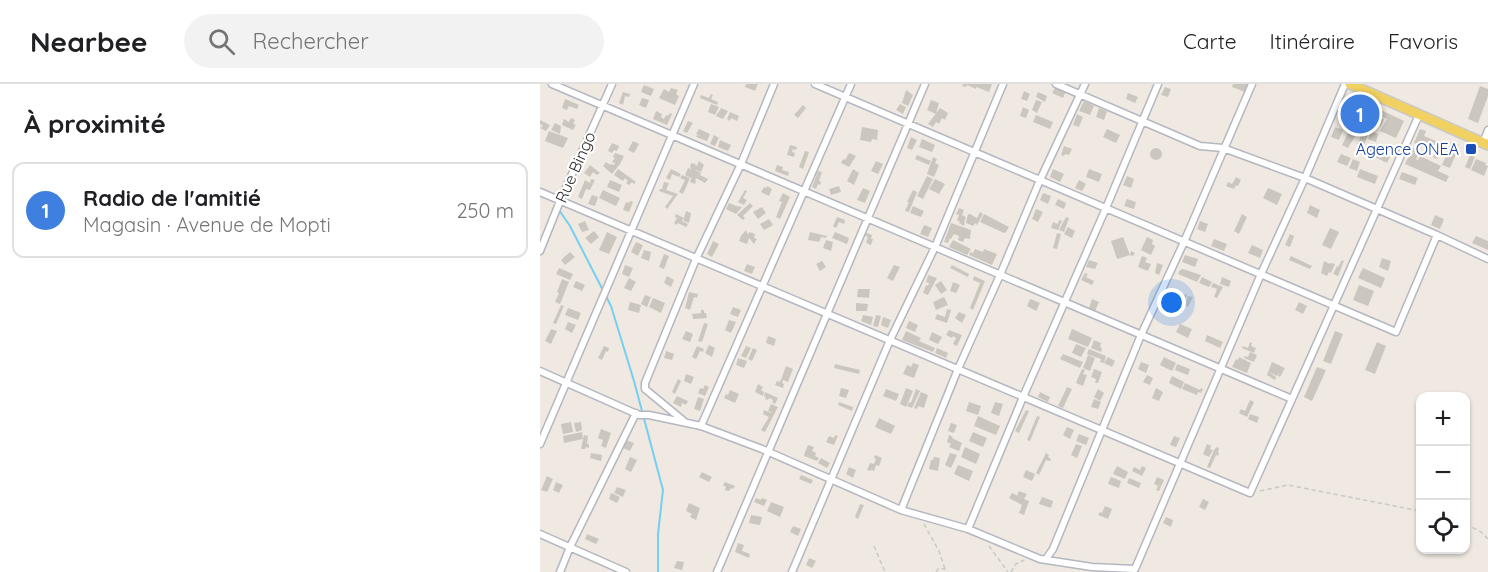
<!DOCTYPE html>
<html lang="fr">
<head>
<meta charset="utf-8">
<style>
	body { margin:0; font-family:Quicksand,sans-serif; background:#f2f2f2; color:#202124 }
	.controls { position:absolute; right:18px; bottom:18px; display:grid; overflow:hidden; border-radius:12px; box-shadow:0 2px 4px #0004 }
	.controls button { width:54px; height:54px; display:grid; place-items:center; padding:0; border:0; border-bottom:2px solid #e0e0e0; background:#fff; color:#202124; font:30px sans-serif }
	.you { position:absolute; left:632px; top:219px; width:21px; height:21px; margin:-15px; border:4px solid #fff; border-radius:50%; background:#1a73e8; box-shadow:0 0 0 9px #1a73e833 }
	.badge { display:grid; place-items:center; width:39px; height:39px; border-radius:50%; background:#0f766e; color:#fff; font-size:20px; font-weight:700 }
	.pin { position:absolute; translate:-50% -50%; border:3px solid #fff; box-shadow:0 2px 6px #0006 }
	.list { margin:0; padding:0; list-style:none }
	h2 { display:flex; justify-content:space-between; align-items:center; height:78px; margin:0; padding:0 24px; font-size:26px }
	h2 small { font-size:20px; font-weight:400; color:#757577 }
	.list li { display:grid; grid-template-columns:39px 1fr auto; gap:18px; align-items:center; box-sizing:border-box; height:96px; margin:0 12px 12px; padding:0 12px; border:2px solid #e0e0e0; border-radius:12px }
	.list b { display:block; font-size:22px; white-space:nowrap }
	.list p { margin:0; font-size:20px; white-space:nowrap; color:#757577 }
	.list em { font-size:20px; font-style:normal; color:#757577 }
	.icon { flex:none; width:33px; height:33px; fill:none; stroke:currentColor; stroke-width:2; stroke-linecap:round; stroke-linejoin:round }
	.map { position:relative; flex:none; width:948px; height:488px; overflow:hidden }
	header { display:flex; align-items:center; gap:36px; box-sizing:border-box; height:84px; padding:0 30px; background:#fff; border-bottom:2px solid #e0e0e0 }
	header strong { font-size:28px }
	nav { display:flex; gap:33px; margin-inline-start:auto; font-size:21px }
	.search { width:420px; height:54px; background:#f2f2f2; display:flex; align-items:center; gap:15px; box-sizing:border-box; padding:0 21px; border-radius:33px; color:#757577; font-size:22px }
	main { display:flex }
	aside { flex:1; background:#fff }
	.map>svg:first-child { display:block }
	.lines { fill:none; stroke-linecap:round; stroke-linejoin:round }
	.stream { stroke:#75cff0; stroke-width:2 }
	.building { fill:#cbc7bf }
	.minor-casing { stroke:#b4b7c1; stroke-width:9 }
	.primary-casing { stroke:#c9c9c9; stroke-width:12 }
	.path { stroke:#c9c9c9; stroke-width:1.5; stroke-dasharray:4.5 3; stroke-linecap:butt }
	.minor { stroke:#fff; stroke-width:6 }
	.primary { stroke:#f2d163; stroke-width:9 }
	.transit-dot { fill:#1a4fb4; stroke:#fff; stroke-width:2 }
	.labels { text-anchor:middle; stroke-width:4.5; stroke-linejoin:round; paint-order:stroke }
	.transit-label { font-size:16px; fill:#164399; stroke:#fff; text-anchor:end }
	.street-label { font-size:16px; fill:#2e2e2e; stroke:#fff }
</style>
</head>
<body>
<header>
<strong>Nearbee</strong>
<div class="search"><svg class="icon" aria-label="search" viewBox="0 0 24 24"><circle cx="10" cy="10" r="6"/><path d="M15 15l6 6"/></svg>Rechercher</div>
<nav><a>Carte</a><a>Itinéraire</a><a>Favoris</a></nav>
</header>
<main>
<aside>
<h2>À proximité<small></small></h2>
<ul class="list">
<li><span class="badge" style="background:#3f7fe0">1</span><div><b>Radio de l'amitié</b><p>Magasin · Avenue de Mopti</p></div><em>250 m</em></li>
</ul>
</aside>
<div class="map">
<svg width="948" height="488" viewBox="0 0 948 488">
	<rect width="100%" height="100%" fill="#efe9e1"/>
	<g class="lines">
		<path class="stream" d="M19,126L30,142L71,222L94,297L123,406L118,450V488"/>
	</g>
	<path class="building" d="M206,0H218L215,7L205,3Z
		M423,0H452L449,8L436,3V5L427,1L426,3L422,2Z
		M693,0H708L705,8L692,3Z
		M104,1L114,5L111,12L101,8Z
		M516,2L526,7L523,14L512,9Z
		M940,2L948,5V12L938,39L928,35Z
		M625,3L631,5L628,13L621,11Z
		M131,4L138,6L136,10L139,12L135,21L119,14L124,5L129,8Z
		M366,6L373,11L368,22L362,19Z
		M484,7L490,10L487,17L481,15Z
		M83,8L90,10L89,13L85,12L83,21L79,19Z
		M498,8L507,12L505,18L496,13Z
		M588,9L598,13L595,19L586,15Z
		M171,10L173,11L171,15L178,18L177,21L160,14L161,11L169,14Z
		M102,14L109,16L106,24L99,21Z
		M25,15L39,21L37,25L29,22L27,26L22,24Z
		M391,16L399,19L396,30L387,26Z
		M496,16L502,18L497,29L492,26Z
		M807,16L836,29L830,43H832L830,47L828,46L838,50L836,58L828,55L830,50L816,46L818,39L825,41L801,30Z
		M544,17L554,22L550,31L539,27Z
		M171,20L179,23L175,31L168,28Z
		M360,20L366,23L363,30L356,26Z
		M263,21L266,24L258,34L254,31Z
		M483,23L489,26L486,34L480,32Z
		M181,24L188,27L183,35L176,32Z
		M400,24L408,29L405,36L402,34L399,40L396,38L393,43L388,40Z
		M559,24L567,27L564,36L556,33Z
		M841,26L864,37L856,54L840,47L847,35L839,31Z
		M116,27L122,30L121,33L124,35L126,31L128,32L130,29L132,30L127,41L113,35Z
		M190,28L199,32L197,37L191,34L190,37L187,35Z
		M537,30L543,33L539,43L533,41Z
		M496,31L513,38L510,45L493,38Z
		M837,32L844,35L841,42L834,38Z
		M31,34L35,36L33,40L36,41L33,46L22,41L24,35L29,38Z
		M0,36L10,41L6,47L0,44L3,42L0,40Z
		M148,37L153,39L147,49L143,47Z
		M15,39L21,42L20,50L11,46Z
		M322,43L338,46L337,56L332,55L331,58L320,56Z
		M795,43L803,46L799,56L791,53Z
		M159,45L170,50L167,57L156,53L157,51L161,52L156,50Z
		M567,45L580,51L576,59L563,53Z
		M880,45L886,47L884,52L903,60L897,75L893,73L895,68L874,59Z
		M9,47L28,54L23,64L5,57Z
		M821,48L828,51L823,63L817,60L820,55Z
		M808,49L815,52L808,64L802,61Z
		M174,51L179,54L175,62L170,60Z
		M371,53L377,56L372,66L367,64Z
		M382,55L395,61L392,68L379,63Z
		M180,56L191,61L188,67L178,63Z
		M93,57L99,60L94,69L88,66Z
		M911,58L919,61L916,68L908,65Z
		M72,59L79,62L77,67L74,66L72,69L68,67Z
		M250,61L257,63L256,66L253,65L252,68L255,69L254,73L247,71Z
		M524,62L532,65L529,71L525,70L524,72L521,71Z
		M825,62L850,73L847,79L823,67Z
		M873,64L880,67L876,75L878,76L880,72L901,82L898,87L909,92L906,98L865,80Z
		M610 70a6 6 0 1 1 12 0a6 6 0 1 1-12 0Z
		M265,67L269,68L263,85L259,83Z
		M908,67L916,70L910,84L902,81Z
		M75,69L84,72L80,80L72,90L63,82L66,78L70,81L71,80L74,81L75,79L72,78L75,74L73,73Z
		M309,69L316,72L309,83L301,79L303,75L305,76Z
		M801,70L811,74L807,82L797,78Z
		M377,71L391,77L389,81L375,75Z
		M930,71L935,73L930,85L925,83Z
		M393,73L397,75L395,79L399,81L394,93L387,90Z
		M813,75L820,78L817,87L809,84Z
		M936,75L946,79L945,81L948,82L944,92L931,86Z
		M159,77L164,81L161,88L153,85L161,89L160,91L168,95L165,99L156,94L155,96H156L155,100L150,98L152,93L151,94L145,91L148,84L151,85V84L150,83L151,79L156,80L155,81L157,82Z
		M336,77L343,80L338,90L331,87Z
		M50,81L60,89L57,91L53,88L50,93L44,89Z
		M237,81L243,83L242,86L249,88L248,92L235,87Z
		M78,85L96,98L94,100L92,98L89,101L86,99L88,97L85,94L83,97L74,91Z
		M131,85L141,90L139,93L132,90L130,96L126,94Z
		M313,85L319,89L314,101L307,97Z
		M513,85L524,90L520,98L510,93Z
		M549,85L562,90L559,98L546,93Z
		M820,85L838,92L835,100L817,93Z
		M278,87L282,88L279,97L281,98L280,101L278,100L276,105L272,103Z
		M862,88L878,94L875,101L859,95Z
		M142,91L150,94L143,110L139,108L145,96L140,94Z
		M387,92L393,95L383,115L377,112Z
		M587,92L594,95L591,104L583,101Z
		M696,93L701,96L698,102L696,101L694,105L686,102L688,98L692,100Z
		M51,95L55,96L50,106L46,105L42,115L38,113L45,96L50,99Z
		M395,95L405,100L399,110L389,105Z
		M70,96L82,101L79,108L67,103Z
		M539,96L546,100L542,107L535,104Z
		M124,98L129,99L126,106L138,110L127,125L125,123L133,112L119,107L120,105H122Z
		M227,102L232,105L229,112L221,108L224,103L226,104Z
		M299,102L301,108L291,111L289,105Z
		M323,104L330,107L325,119L317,116Z
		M728,104L742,110L737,121L723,114Z
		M63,106L80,114L76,122L59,114Z
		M205,106L207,107L203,114L207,116L204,121L198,118Z
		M373,106L377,108L369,128L365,127L369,118H367Z
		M243,109L250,113L240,135L236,133L242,118L239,117Z
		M503,109L511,112L508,120L500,116Z
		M52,111L58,113L55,122L48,120Z
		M518,115L526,119L524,125L515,121Z
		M587,115L596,118L594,125L584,122Z
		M90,117L93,118L89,128L83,126L86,118L89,119Z
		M189,119L196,122L202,123L196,130L186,125Z
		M210,119L213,122L203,132L205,134L203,136L197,131Z
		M770,121L780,126L777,134L767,129Z
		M373,122L384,127L381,133L370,129Z
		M222,123L226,129L218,135L213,128Z
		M419,124L424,126L422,131L426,133L424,139H425L424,142L419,139L420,138L417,136L419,131L416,130Z
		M496,125L503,128L498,138L492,135Z
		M146,127L151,129L149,139L144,137V134L142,137L148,140L146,143L138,139L137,141L134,139L137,134L135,133L136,130L144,134Z
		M440,128L443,130L437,141L435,139L433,142L426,139V138L428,130H430L437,134Z
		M444,130L469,143L466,148L464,149L440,138Z
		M702,130L707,133L699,150L694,147Z
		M895,131L904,135L900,145L891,141Z
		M297,133L305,136L304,140L299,138L296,144L293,142Z
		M526,133L529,134L524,148L519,146Z
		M229,135L233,141L224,146L220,140Z
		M519,136L522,137L518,146L511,144L513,138L518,140Z
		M45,137L49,146L42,148L38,140Z
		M660,137L668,140L665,148L657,145Z
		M411,139L431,146L430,155L425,154L423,158L418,156L419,152L414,150L411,155L410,154L408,159L404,158Z
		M384,141L392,144L388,153L380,150Z
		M528,143L535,147L532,154L524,150Z
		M790,144L799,148L791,165L782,161Z
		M206,146L208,151L209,148L215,150L214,154L217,155L214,160L209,154L207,160L199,157L201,152Z
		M54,147L59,153L51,160L45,154Z
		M67,148L77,153L69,170L59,166Z
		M270,148L287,152L286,154L281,153L279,158L268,156Z
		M295,148L309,154L307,160L292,154Z
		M324,148L332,151L331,155H333L331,161L326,159L328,153L323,151Z
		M517,149L521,150L517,165L513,164Z
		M750,150L754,152L750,163L745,161Z
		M936,152L948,157V166L932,159Z
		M583,153L590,171L591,167L595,169L593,172L590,171L577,175L571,157Z
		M607,153L613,156L612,160L615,162L611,171L601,166Z
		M674,155L687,160L684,167L671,162Z
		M286,156L293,158L291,167L283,164Z
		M413,156L431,165L427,171L409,163Z
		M173,157L179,160L172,173L167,170Z
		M96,158L103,161L98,172L91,168Z
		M712,161L723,166L720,174L708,169Z
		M435,165L443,168L444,165L457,170L452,181L429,171L430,168L433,169Z
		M104,166L111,168L109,177L101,174Z
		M30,168L35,173L25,181L21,176Z
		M124,170L129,172L124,185L119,183Z
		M645,171L658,175L655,183L642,178Z
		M602,172L607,174L605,178L611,180L608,187L598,183Z
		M751,172L772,182L770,185L749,176Z
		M842,174L851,177L848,187L839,183Z
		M549,176L558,179L555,185L546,183Z
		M802,176L804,177L798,192L793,190L797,182L798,183Z
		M282,177L286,183L280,187L276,180Z
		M784,177L790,180L791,179L795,180L791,189L789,188L787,192L781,189Z
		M617,179L623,181L619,191L615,189Z
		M207,180L215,183L212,190L204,187Z
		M85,181L93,184L89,193L82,190Z
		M354,181L360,183L353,197L347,194Z
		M412,181L429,190L428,193L410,184Z
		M19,184L33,190L30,196L16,190Z
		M823,184L845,194L841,204L818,194Z
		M643,185L661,191L657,198L638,190L640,186Z
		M545,189L548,190L546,193L554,197L552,201L541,196Z
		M388,191L397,194L388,211L383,209L386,201L388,202L389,199L386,198Z
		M127,192L134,196L131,203L124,199Z
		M434,192L445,197L433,226L430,224L440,199L433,196Z
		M662,193L672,198L669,203L659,199Z
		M682,193L691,197L689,203L680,200Z
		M89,194L96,198L91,207L84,204Z
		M22,195L29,198L20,220L15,218L19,209L17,208Z
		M36,197L45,201L42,207L33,203Z
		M401,197L407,206L401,210L395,201Z
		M413,198L420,201L416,209L410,207Z
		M673,199L683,203L677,214L674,213L677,205L671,203Z
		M819,201L834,207L828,222L813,216Z
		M318,205H330L329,214L317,213Z
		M149,208L158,210L157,214L154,213L150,226L145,224Z
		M645,210L647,211L645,218H646L648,212L653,213L648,223L641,220Z
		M105,211L111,213L107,223L101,220Z
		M404,213L408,221L396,226L393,218Z
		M113,214L125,219L121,229L109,223Z
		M490,215L500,219L496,227L487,222Z
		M552,215L559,218L555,227L549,224Z
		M90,218L101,221L99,229L88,226Z
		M759,218L767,222L763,230L755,226Z
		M316,219L328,220L327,227H316Z
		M21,221L24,222L16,240L13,239Z
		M193,223L201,226L198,233L190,230Z
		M28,224L41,229L38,236L25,231Z
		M407,225L411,226L407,239L395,235L397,230L405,233Z
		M161,226H164V229H166L167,234L153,235L152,230L161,229Z
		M419,228L426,231L422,239L415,234Z
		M323,231L333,233L331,241L321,237Z
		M336,231L341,232L338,243L333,242Z
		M343,233L351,236L348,244L341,241Z
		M189,236L196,238L191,249L185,246Z
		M369,237L378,241L375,248L366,244Z
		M28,238L36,241L32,249L25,245Z
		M164,239L168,240L162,258L158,257Z
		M640,240L652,245L648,254L636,248Z
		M11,245L17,247L11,260L5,257Z
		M532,245L552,254L548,263L528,255Z
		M409,246L422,251L417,262L413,260L416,254L413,252L412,254L406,251Z
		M146,247L153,250L150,258L142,255Z
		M366,247L381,254L379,257L395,264L393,268L362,256Z
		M795,247L803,250L791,280L783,277Z
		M392,248L402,253L398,260L389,256Z
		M667,251L683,258L680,264L665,257Z
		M228,252L236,255L234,262L226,259Z
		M554,256L561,259L560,263L562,264L561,268L551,264Z
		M710,258L712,259L711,262L716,264L714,269L702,264L703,262L708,264Z
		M837,258L846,262L835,290L825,286Z
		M536,260L546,264L541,273L532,269Z
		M169,261L175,264L172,273L165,269Z
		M64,262L69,264L68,268L66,267L62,276L58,274Z
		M157,262L164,265L163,268L160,267L156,275L152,273Z
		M206,262L211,264L206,274L201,272Z
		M213,264L217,266L212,277L208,275Z
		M397,264L408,269L406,274L395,269Z
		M549,265L566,272L564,279L560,278L561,275L547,270Z
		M126,267L134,270L132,276L124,274Z
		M710,268L717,271L714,278L704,274L705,272L708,273Z
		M523,270L543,278L540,284L520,275Z
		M548,271L555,274L550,287L543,284Z
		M568,273L575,277L572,283L564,279Z
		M624,273L636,279L632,287L620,281Z
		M699,273L711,279L707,289L692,283L696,275L698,276Z
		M198,274L207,277L204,284L196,281Z
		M601,278L609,281L606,289L598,285Z
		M732,278L745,284L740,293L738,292L740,288L737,292L729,288L736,293L735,296L727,291Z
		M373,279L379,281L374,294L363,290L367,281L371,283Z
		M295,280L320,286L319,290L294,284Z
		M637,280L650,285L648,291L635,286Z
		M246,282L253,285L248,298L243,296L242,299L244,300L243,304L235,301L237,297L239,298L241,296Z
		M777,283L786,286L772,317L764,313Z
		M542,285L545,286L543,290L547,291L543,302L536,299Z
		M554,285L562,288L558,299H555L556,295L551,293Z
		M146,290L154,293L151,300L144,297Z
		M607,291L613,294L610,301L603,298Z
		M632,292L644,298L641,305L629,299Z
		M138,295L141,297L135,310L132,308Z
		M645,299L660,306L661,304L663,305L661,309L658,308L657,311L642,305Z
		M218,300L223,303L221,306L224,308L223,312L215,308Z
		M165,301L169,303L165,312L158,309L160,304L163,305Z
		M527,303L532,305L523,324L518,322Z
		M301,304L309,306L306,314L299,312Z
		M366,304L373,307L366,323L360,320Z
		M616,304L623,308L619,317L612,314Z
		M346,305L359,310L356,317L343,312Z
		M376,305L380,307L372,324L367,322L369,318L371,319Z
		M558,305L564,309L560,317L554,313Z
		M190,306L199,310L195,319L184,314L186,310L188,311Z
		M225,308L238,314L235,320L232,318L233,316L229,314L228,316L225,315L226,313L224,312Z
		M381,308L388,311L384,324L378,322L377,325L374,324Z
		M500,308L510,313L508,318L498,313Z
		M137,312L148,317L146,321L142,319L141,323L133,319Z
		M158,313L164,315L160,327L154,325Z
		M554,315L561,318L558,325L551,323Z
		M710,316L714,318L707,333L699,329L701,325L705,327Z
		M299,318L313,323L312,327L298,321Z
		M429,318L441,322L438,331L426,327Z
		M455,318L463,320L459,332L451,329Z
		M231,320L238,323L225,348L221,346L229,333L223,330L224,326L231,329V328L228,327Z
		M486,326L489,327L479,349L475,347Z
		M710,330L719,333L717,339L708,335Z
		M438,332L460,342L456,351L434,342Z
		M497,332L500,333L490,357L487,356Z
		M339,334L355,342L351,350L335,343Z
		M31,338L33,348L23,350L21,340Z
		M41,338L42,346L36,348L34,339Z
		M411,339L417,341L414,349L408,347Z
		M527,343L534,346L530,355L523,351Z
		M61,345L71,349L66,364L61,362L63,356L58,354Z
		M42,348L43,355L24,359L23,352Z
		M433,348L447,354L443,363L429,357Z
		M539,350L549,354L546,361L536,357Z
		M44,351L48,352L47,360H49V364L46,363L45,365H41Z
		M295,351L298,352L294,361L286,358L289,352L294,354Z
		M409,351L413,353L412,354L422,359L419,367L409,363L411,360L407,358Z
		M634,352L640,354L636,363L630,361Z
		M86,356L94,359L90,367L83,364Z
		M536,360L542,362L537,374L531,371Z
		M667,360L671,362L670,365L673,366L669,373L663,370Z
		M268,361L274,363L272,367L276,369L275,372L279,374L277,377L264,372L265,368L267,369L265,368Z
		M425,363L440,370L436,380L421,373Z
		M677,363L679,364L678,368L679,369L678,372L676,371L670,384L667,383L674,366Z
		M51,369L62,371L61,377L50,374Z
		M410,369L417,371L411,384L405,381Z
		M506,369L509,371L508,373L511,375L510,377L506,376L499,391L496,389Z
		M335,371L342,374L339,382L336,381L334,387L331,386L330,387L327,386L330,379L334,380L336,375L334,374Z
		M90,373L97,376L91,388L85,385Z
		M394,373L400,374L398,387L389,385L391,376H393Z
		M281,374L290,379L287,384L278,379Z
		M418,381L433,387L429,397L414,390Z
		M577,382L588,388L585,395L573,390Z
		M602,382L606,384L602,392L592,387L594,383L600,386Z
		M309,383L316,386L313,394L306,390Z
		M486,386L495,390L492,397L483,393Z
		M162,388L172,393L169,398L159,393Z
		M261,391L273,396L271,400L259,395Z
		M7,392L13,395L7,408L1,406Z
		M571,393L581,397L579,404L568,400Z
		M617,393L624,396L619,407L616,406L618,402L614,400Z
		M589,394L601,399L599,404L587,399Z
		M16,398L23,401L19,409L13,406Z
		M185,398L195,402L193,405L191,404L189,407L185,406L186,403L183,401Z
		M77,403L86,406L83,413L74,409Z
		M479,407L487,410L484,415L489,417L484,431L479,429L482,421L469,414L472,409L482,414L477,411Z
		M71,409L80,413L77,419L69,415Z
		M502,413L513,417L511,424L499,420Z
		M216,414L221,416L222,414L227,416L224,422L214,418Z
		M663,415L669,418L665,426L659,423Z
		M231,418L244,423L240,433L227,427Z
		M149,419L160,424L156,436L150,433L152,430L146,427Z
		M320,420L324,421L318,435L315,433Z
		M565,422L572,425L568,435L558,431L560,428L562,429Z
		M211,431L222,433L220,441L209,439Z
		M626,433L633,436L631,443L623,439Z
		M253,442L261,445L258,452L250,448Z
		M47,450L59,455L56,460L45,455Z
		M198,459L204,461L202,467L210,470L209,474L195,468Z
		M269,474L276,477L272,484L266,481Z
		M137,477L144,478L142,486L134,484Z"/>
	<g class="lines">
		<g class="minor-casing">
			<path id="minor" d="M12,0L752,315
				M275,0L856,248L897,151
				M516,0L660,62L683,64L765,94L897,151L948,175
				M943,59L948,46
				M0,108L710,409L879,31
				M0,167L20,117L72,0
				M0,287L99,331H109L161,342L222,365L361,426L428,445L500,475L552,483L595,485L721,190L765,94L805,0
				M145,338L105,305V299L156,175L201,80L234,0
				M161,342L311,0
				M0,360L154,0
				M361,426L418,285L460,191L500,96L545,0
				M428,445L483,313L566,124L618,0
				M0,450L86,488
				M506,475L513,465L601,251L644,158L712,0
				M20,488L30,463L96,329
				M177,488L385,0
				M252,488L350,256L395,163L463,0"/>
		</g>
		<g class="primary-casing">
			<path id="primary" d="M810,0L948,61"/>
		</g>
		<path class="path" d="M720,407L748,401L880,427
			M384,440L399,467L405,485
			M926,440L941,448L948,455
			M334,462L345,488
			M449,462L468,488
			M396,488L399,484L405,485L408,488
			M471,488L476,480L484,476"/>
		<use href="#minor" class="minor"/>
		<use href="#primary" class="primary"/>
	</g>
	<rect class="transit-dot" x="925" y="59" width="12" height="12" rx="3"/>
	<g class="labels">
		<g class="transit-label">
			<text x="919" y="71">Agence ONEA</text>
		</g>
		<g class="street-label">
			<text transform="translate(35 83) rotate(-66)" y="6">Rue Bingo</text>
		</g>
	</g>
</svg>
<div class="controls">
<button>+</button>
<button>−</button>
<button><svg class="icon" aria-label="locate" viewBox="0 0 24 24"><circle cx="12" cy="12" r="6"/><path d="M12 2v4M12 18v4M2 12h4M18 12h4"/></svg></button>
</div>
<div class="you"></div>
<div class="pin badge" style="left:820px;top:30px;background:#3f7fe0">1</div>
</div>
</main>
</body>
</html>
